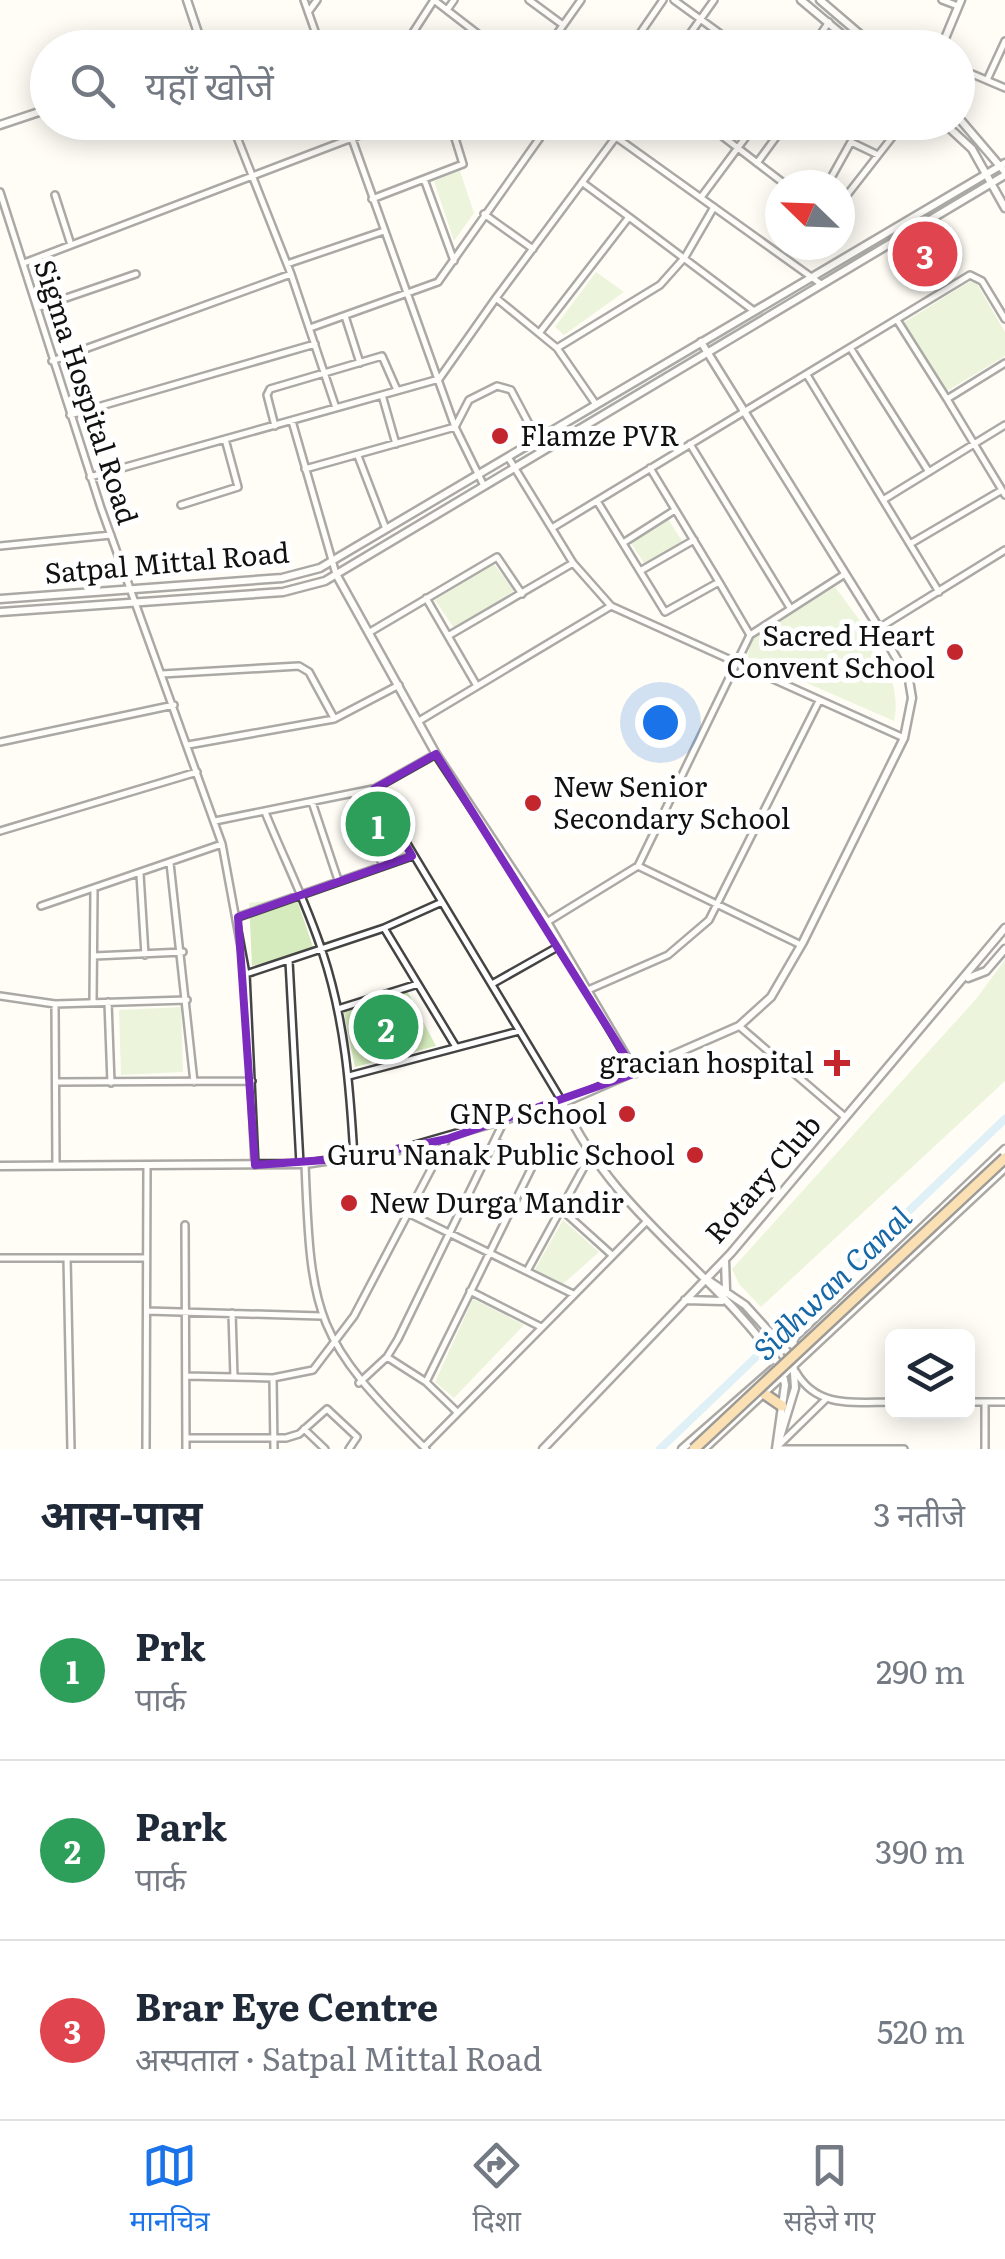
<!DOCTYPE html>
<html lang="hi">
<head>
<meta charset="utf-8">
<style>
	body { margin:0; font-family:Literata,"Noto Sans Devanagari",serif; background:#f6f6f7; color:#1f2937 }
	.controls { position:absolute; right:30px; bottom:30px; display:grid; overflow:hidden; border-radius:15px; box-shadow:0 5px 25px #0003 }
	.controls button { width:90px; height:90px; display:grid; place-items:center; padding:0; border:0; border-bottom:2px solid #e0e1e3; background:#fff; color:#1f2937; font:50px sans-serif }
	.compass { position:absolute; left:765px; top:170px; width:90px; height:90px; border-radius:50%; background:#fff; box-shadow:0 5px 25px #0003; rotate:293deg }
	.you { position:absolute; left:660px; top:722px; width:35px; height:35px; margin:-25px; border:8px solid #fff; border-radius:50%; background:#1a73e8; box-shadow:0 0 0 15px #1a73e833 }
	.badge { display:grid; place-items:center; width:65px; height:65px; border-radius:50%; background:#1a73e8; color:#fff; font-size:32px; font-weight:700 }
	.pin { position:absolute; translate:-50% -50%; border:5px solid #fff; box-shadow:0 2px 10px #0006 }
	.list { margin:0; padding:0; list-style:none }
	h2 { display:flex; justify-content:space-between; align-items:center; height:130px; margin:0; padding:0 40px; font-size:42px }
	h2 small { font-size:32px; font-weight:400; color:#747a83 }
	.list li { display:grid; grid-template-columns:65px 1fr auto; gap:30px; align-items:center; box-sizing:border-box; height:180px; padding:0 40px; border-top:2px solid #e0e1e3 }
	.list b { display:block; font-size:38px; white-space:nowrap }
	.list p { margin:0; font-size:32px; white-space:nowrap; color:#747a83 }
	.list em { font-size:32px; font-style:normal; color:#747a83 }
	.icon { flex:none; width:55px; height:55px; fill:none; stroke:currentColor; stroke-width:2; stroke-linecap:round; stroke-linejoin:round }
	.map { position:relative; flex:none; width:1005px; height:1449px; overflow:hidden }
	.search { position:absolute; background:#fff; box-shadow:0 5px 25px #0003; left:30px; right:30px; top:30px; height:110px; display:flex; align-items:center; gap:25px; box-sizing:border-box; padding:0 35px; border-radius:55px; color:#747a83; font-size:38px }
	.sheet { height:670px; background:#fff }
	nav { display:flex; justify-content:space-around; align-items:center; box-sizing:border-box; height:140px; border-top:2px solid #e0e1e3; background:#fff; font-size:28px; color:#747a83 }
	nav a { display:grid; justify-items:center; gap:5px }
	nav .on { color:#1a73e8 }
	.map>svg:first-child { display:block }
	.green { fill:#d5ebbd }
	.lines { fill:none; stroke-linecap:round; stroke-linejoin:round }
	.canal { stroke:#b9e0f7; stroke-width:8 }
	.minor-casing { stroke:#444; stroke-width:10 }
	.tertiary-casing { stroke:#444; stroke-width:11 }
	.trunk-casing { stroke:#222; stroke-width:14 }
	.minor { stroke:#fff; stroke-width:5 }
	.tertiary { stroke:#fff; stroke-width:6 }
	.trunk { stroke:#f7bc64; stroke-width:9 }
	.trunk-bridge-casing { stroke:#222; stroke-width:14; stroke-linecap:butt }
	.trunk-bridge { stroke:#f7bc64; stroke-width:9 }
	.marked { fill:none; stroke:#7b2cbf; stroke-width:8; stroke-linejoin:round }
	.poi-dot { fill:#c4262e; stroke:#fff; stroke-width:4 }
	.labels { text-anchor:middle; stroke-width:10; stroke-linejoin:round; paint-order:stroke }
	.street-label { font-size:28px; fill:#111; stroke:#fff }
	.poi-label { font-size:28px; fill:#111; stroke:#fff; text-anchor:end }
	.water-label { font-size:30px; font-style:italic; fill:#1768a6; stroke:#fff }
</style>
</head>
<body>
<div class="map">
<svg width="1005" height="1449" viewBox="0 0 1005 1449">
	<rect width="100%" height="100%" fill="#fffdf5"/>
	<path class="green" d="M460,171L474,213L454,241L434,181Z
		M596,272L624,292L564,335L555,327Z
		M974,279L1005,332V356L947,391L903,323Z
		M668,519L682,541L645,565L631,543Z
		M494,564L514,591L454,628L435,600Z
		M835,587C862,624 905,673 894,721L747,657L752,638Z
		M296,897L314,950L252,966L249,903Z
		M1005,960V1081L761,1307L739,1284L732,1269L976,999Z
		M406,989L436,1046L355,1067L343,1008Z
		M181,1007L183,1072L121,1075L119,1010Z
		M563,1220L599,1252L562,1285L534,1271Z
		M473,1299L524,1325L454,1398L435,1382Z"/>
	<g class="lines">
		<path class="canal" d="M660,1449L1005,1119"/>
		<g class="minor-casing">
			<path id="minor" d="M304,0L321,48
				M434,0L496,48
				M529,0L563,25
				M674,0L740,48
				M942,0L958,6
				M447,10L454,0
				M309,11L317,0
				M403,48L434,0
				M547,48L581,0
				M630,48L663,0
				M680,48L714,0
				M811,48L829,22
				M958,68L1005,88
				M987,80L1005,41
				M231,122L291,274L336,408
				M346,122L455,427L484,486
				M595,122L821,284
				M704,122L786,185
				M757,163L787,122
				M424,179L454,261
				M583,183L629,217
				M827,185L851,142L878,155
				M0,192L101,508L222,844L246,974L255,1165
				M55,195L71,245
				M702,196L757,122
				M372,199L463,164L450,122
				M840,204L904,122
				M484,214L533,249
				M24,263L394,122
				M287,264L384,231
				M496,298L627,122
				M37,308L136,274
				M345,316L360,363
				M897,320L947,399L1005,363
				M310,328L438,282L551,122
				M540,332L629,217L754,311
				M557,348L660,285L685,257L714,207
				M851,349L929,472
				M52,361L291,274
				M807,375L939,592
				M382,395L396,444
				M947,399L1005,495
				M70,415L315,344
				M292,421L336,574
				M275,426L267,395L270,389L382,356L397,390
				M690,444L789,606
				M358,456L386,529
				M508,457L573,563L611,606L904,738
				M305,469L455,427L469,400L497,386L511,390L537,439
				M90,477L439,379L496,298L557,348L595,403
				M883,500L1005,425
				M597,501L665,612L719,582L650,468
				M181,505L238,487L225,439
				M552,528L970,275L982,281L1005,319
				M623,543L675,510
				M910,544L1002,490
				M0,546L111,535
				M640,571L694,540
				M719,582L750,635
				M426,598L477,686
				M879,628L1005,550
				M370,632L497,557L522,594
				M448,636L573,563
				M162,674L299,666L309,672L334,718
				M419,721L611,606
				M0,742L174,705
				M188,745L334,719L399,685
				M436,754L374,789L563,1103
				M354,795L383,866
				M312,802L338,880
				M265,812C284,859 308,906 323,954C345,1021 350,1088 354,1158
				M215,821L373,789
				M0,831L197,772
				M170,863L194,1082
				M638,866L801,945
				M140,874L145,955
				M442,902L384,928L456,1047
				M41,906L222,844
				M238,917L412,856
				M547,922L638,866L750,635L845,574
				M94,956L183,952
				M289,961L300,1164
				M246,974L384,928
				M492,984L561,945
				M588,990L668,955L709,920L819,701
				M0,996L55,1004L187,1000
				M108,1002L111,1083
				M93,1003L94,891
				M55,1004L56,1166
				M338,1009L418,984
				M739,1026L845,1117
				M349,1076L519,1031
				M56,1082L252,1081
				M305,1164C311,1319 315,1339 426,1449
				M562,1210L612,1255
				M408,1213L573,1294
				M185,1225L186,1449
				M0,1258H146
				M67,1258L71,1449
				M527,1271L590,1156
				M470,1291L541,1327
				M147,1311L321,1316
				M232,1313L234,1377
				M387,1357L426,1382
				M796,1372C817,1409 855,1402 892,1402
				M186,1376L273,1378L313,1370L354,1316L447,1139
				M273,1378L274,1449
				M359,1383L387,1357L398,1339L503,1123
				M968,1402H985V1449
				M985,1402H1005
				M457,1412L426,1382L534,1163L496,1142
				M304,1429L325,1449
				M186,1438H286L299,1434L327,1409L357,1437L349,1449
				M424,1447L646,1222
				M777,1447L825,1400
				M146,1449L147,1165
				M776,1449H904"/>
		</g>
		<g class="tertiary-casing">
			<path id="tertiary" d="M187,0L203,48
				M801,0L858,48
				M820,0L876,48
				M941,48L961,0
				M958,117L1005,172
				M943,122L972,149L1005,208
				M0,125L48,109
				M336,574L436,754L547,922L636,1073
				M0,599L282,578L320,568L1005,163
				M0,612L283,592L325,581L1005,175
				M968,978L986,971L1005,949
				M563,1103C615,1217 716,1270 782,1369L785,1385L776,1449
				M0,1166L305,1164L399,1150L563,1103L739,1026L771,997L803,942L904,738L912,698L909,680L879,628L701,342
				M725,1260L726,1290
				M705,1278L745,1305L793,1358L795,1388L777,1447
				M685,1300L722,1301
				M802,1342L1005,1149
				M543,1449L731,1253L1005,928
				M682,1449L779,1364
				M704,1449L1005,1168"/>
		</g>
		<g class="trunk-casing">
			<path id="trunk" d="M763,1393L782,1406"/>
		</g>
		<use href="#minor" class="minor"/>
		<use href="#tertiary" class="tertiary"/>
		<use href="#trunk" class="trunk"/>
		<g class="trunk-bridge-casing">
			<path id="trunk-bridge" d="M694,1449L1005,1158"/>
		</g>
		<use href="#trunk-bridge" class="trunk-bridge"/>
	</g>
	<path d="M0 0H1005V1449H0ZM436,754L636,1073L447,1139L354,1158L255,1165L238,917L412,856L374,789Z" fill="#fffdf5" fill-opacity=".55" fill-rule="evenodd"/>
	<path class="marked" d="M436,754L636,1073L447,1139L354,1158L255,1165L238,917L412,856L374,789Z"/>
	<g class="poi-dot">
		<circle cx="500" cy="436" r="10"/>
		<circle cx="955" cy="652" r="10"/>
		<circle cx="533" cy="803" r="10"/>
		<path d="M832 1048h10v10h10v10h-10v10h-10v-10h-10v-10h10z"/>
		<circle cx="627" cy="1114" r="10"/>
		<circle cx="695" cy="1155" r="10"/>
		<circle cx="349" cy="1203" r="10"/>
	</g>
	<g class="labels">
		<g class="street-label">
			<text transform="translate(86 392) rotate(72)" y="10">Sigma Hospital Road</text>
			<text transform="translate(167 563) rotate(-5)" y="10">Satpal Mittal Road</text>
			<text transform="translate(763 1179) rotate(-49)" y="10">Rotary Club</text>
		</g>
		<g class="poi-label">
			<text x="520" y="446" text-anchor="start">Flamze PVR</text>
			<text x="935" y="646">Sacred Heart<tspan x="935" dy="32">Convent School</tspan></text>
			<text x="553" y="797" text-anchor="start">New Senior<tspan x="553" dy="32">Secondary School</tspan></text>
			<text x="814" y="1073">gracian hospital</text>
			<text x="607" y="1124">GNP School</text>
			<text x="675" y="1165">Guru Nanak Public School</text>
			<text x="369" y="1213" text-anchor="start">New Durga Mandir</text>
		</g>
		<g class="water-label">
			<text transform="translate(833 1284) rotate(-44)" y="10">Sidhwan Canal</text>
		</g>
	</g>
</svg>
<div class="controls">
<button><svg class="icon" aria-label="layers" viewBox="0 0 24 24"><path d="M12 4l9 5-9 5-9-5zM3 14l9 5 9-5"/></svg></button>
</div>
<svg class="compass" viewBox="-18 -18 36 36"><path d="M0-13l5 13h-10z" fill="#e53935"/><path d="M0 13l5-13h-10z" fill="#747a83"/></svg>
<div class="you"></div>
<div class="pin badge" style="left:378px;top:824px;background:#2e9e5b">1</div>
<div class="pin badge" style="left:386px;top:1027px;background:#2e9e5b">2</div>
<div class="pin badge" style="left:925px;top:254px;background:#e0444e">3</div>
<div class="search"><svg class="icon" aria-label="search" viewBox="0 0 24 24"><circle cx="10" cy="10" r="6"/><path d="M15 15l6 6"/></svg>यहाँ खोजें</div>
</div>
<section class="sheet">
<h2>आस-पास<small>3 नतीजे</small></h2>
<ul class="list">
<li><span class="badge" style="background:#2e9e5b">1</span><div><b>Prk</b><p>पार्क</p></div><em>290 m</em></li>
<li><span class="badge" style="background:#2e9e5b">2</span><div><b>Park</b><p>पार्क</p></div><em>390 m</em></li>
<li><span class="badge" style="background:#e0444e">3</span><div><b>Brar Eye Centre</b><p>अस्पताल · Satpal Mittal Road</p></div><em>520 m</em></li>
</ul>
</section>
<nav>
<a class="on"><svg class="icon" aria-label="map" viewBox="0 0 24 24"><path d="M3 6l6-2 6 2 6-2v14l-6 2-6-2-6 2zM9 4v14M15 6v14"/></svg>मानचित्र</a>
<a><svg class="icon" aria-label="directions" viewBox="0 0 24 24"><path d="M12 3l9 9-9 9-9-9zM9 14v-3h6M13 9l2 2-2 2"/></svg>दिशा</a>
<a><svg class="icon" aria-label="saved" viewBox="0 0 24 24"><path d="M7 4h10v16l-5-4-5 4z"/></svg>सहेजे गए</a>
</nav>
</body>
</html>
